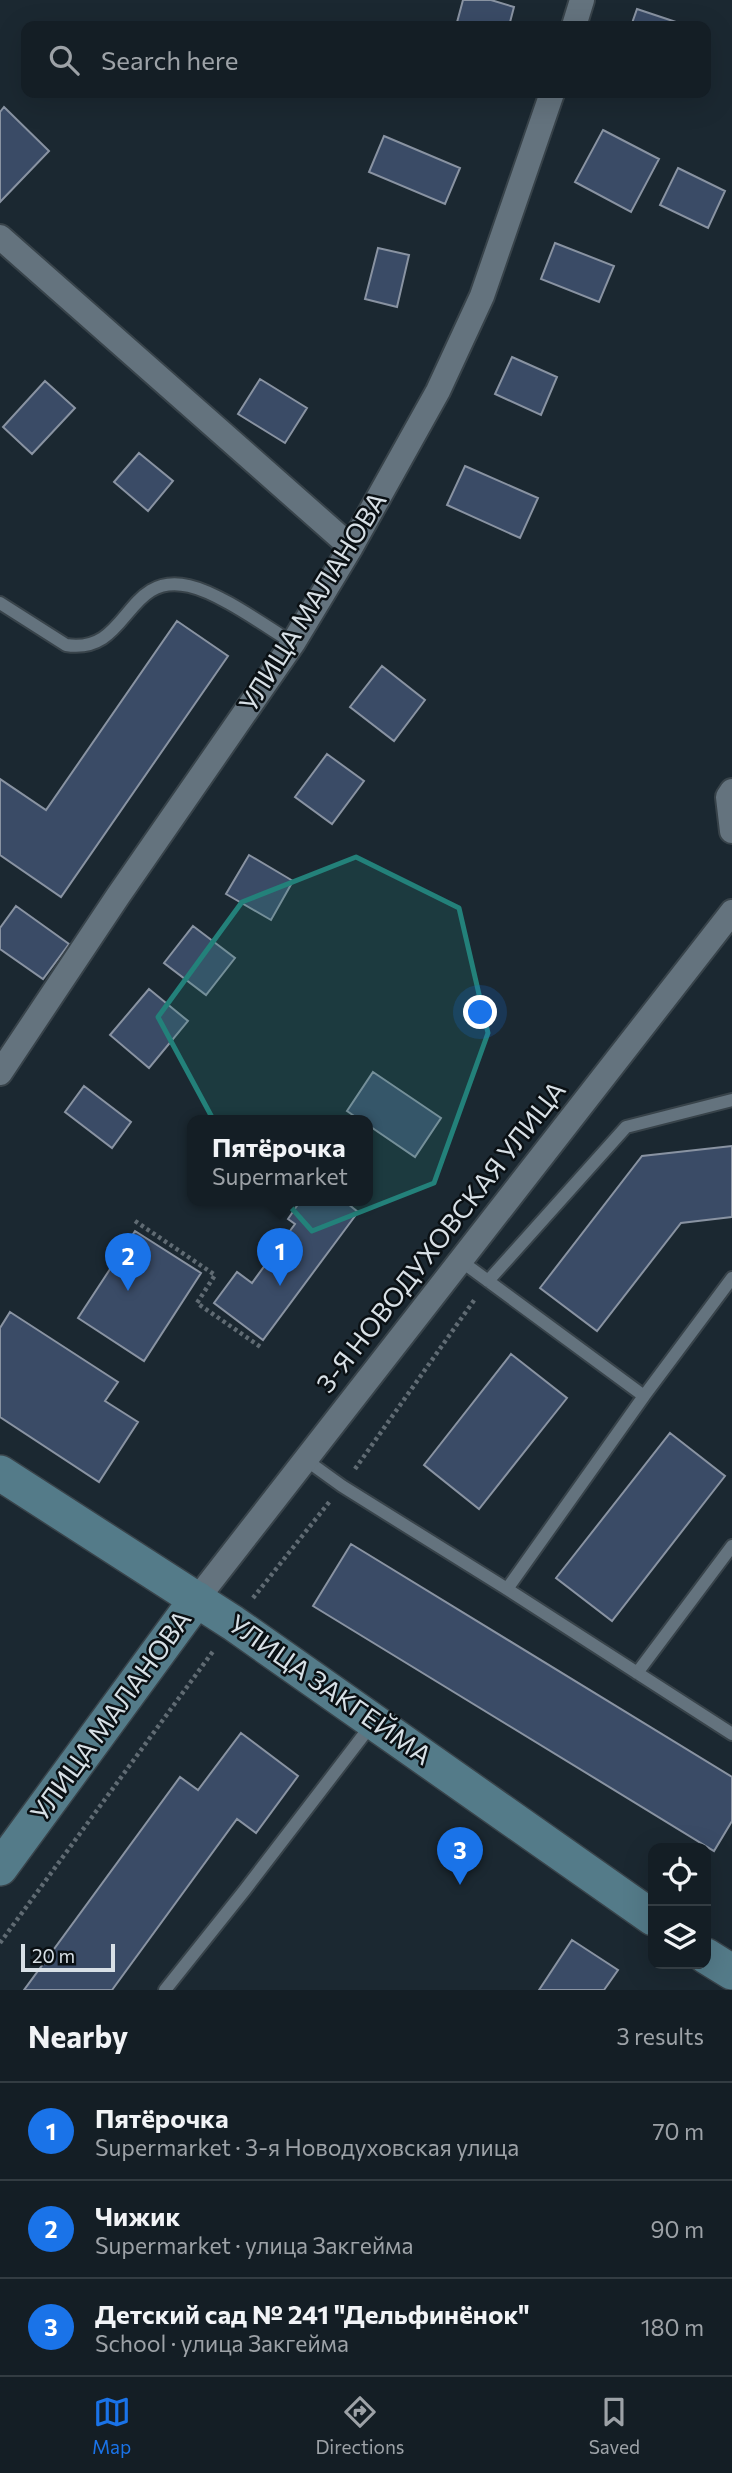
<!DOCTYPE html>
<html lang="en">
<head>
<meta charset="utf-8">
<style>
	body { margin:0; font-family:Commissioner,sans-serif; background:#1d272d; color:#f1f3f6 }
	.controls { position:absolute; right:21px; bottom:21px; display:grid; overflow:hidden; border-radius:14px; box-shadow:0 7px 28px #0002 }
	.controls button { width:63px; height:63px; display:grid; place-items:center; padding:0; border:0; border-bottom:2px solid #333c42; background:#141e25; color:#f1f3f6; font:35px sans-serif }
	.scale { position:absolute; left:21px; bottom:18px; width:94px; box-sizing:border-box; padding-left:7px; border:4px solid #d8e0e6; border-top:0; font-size:19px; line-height:24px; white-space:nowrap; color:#d8e0e6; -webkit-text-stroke:5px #0a1014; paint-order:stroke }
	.you { position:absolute; left:481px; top:1013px; width:24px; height:24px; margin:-18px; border:5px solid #fff; border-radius:50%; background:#1a73e8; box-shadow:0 0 0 10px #1a73e833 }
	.badge { display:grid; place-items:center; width:46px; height:46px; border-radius:50%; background:#1a73e8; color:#fff; font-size:23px; font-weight:700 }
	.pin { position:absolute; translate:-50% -58px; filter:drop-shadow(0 2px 4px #0008) }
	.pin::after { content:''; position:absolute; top:37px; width:24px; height:21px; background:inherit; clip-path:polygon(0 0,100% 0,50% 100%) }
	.popup { position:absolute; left:187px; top:1115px; width:186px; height:91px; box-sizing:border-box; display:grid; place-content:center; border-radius:14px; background:#141e25; filter:drop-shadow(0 2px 5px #0005); font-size:23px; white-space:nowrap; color:#9da2a7 }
	.popup b { font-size:26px; color:#f1f3f6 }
	.popup::after { content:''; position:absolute; left:50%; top:100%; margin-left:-14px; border:14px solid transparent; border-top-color:#141e25 }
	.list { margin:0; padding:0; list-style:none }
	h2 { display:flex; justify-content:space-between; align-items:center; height:91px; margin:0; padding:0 28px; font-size:30px }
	h2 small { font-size:23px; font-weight:400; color:#9da2a7 }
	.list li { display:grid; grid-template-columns:46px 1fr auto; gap:21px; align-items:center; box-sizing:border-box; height:98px; padding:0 28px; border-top:2px solid #333c42 }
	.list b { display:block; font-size:26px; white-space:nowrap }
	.list p { margin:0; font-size:23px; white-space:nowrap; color:#9da2a7 }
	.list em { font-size:23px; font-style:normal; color:#9da2a7 }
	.icon { flex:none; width:38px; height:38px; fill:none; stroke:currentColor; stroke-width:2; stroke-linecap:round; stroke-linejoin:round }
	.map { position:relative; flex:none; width:732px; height:1990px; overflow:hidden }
	.search { position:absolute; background:#141e25; box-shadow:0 7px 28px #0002; left:21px; right:21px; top:21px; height:77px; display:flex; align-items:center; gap:18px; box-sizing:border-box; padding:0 24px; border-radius:14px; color:#9da2a7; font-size:26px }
	.sheet { height:385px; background:#141e25 }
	nav { display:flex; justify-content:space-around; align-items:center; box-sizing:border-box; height:98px; border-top:2px solid #333c42; background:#141e25; font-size:19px; color:#9da2a7 }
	nav a { display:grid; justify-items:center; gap:4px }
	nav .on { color:#1a73e8 }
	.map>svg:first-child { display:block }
	.building { fill:#3a4b66; stroke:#8993a2; stroke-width:2 }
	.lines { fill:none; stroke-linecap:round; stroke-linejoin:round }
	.lane-casing { stroke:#38434a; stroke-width:16 }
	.street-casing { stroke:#38434a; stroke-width:28 }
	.secondary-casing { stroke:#38434a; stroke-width:38 }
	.path { stroke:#606b73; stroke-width:4.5; stroke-dasharray:3.5 3.5; stroke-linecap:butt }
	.lane { stroke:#64737e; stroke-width:12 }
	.street { stroke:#64737e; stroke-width:24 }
	.secondary { stroke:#547b89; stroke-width:35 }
	.marked { fill:#23817a; fill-opacity:0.2; stroke:#23817a; stroke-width:5; stroke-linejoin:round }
	.labels { text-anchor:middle; stroke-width:5; stroke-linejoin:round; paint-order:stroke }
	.street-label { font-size:26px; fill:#d8e0e6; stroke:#0a1014 }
</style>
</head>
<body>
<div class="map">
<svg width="732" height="1990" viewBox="0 0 732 1990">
	<rect width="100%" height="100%" fill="#1b2831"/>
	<path class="building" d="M463,0H491L514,7L509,26H456Z
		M637,9L685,25V26H631Z
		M4,107L49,151L0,202V112Z
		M603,130L659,159L631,212L575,182Z
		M384,136L460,168L445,204L369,172Z
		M678,168L725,191L708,228L660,205Z
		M555,243L614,266L599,302L541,279Z
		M378,248L409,255L397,307L365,299Z
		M512,357L557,377L541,415L495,394Z
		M260,379L307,408L285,443L238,414Z
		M45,381L75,408L32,454L3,427Z
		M139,453L173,481L148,511L114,482Z
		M465,466L538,498L520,538L447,505Z
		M177,621L228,656L61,897L0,855V779L46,810Z
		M382,666L425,700L394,741L350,707Z
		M327,754L364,781L332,824L295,797Z
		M249,855L293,881L271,920L226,894Z
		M16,906L69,944L43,979L0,949V928Z
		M193,926L235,958L206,995L164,963Z
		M149,989L188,1021L149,1068L110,1035Z
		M373,1072L441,1118L415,1157L368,1125V1120H360L347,1111Z
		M84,1086L131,1122L112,1148L65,1112Z
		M732,1146V1217L681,1223L597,1331L540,1288L642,1156Z
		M301,1200H343L358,1212L263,1340L214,1303L237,1272L252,1283L295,1224L288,1219Z
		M135,1231L201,1273L144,1361L78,1318Z
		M10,1312L118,1382L105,1401L138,1422L99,1482L0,1417V1328Z
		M511,1354L567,1398L479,1509L424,1465Z
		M670,1433L725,1476L612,1621L556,1578Z
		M351,1544L732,1777V1821L714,1851L313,1606Z
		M241,1733L298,1776L256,1833L237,1819L112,1990H24L180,1777L198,1790Z
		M572,1940L618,1970L604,1990H539Z"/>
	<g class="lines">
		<g class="lane-casing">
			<path id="lane" d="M0,603L66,645C130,655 124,571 189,586C220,593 265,626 293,643
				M461,1261L644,1396L732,1278
				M488,1281L626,1127L732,1100
				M306,1460L342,1486L507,1589L732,1734
				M507,1589L644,1396
				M637,1673L732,1546
				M165,1990L244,1891L372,1724"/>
		</g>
		<g class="street-casing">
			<path id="street" d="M574,26L582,0
				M0,237L351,547
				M732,791L728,797L732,831
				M0,1073L118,896L293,643L351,547L438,391L482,296L552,93
				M197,1599L732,912"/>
		</g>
		<g class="secondary-casing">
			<path id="secondary" d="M0,1473L233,1623L653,1918
				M0,1868L197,1599
				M706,1956L732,1972"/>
		</g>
		<path class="path" d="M135,1221L215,1275L197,1303L262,1348
			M355,1469L475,1299
			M253,1598L330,1501
			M0,1943L214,1650"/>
		<use href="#lane" class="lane"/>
		<use href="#street" class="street"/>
		<use href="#secondary" class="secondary"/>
	</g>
	<path class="marked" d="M356,857L459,908L488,1033L434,1183L312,1231L214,1121L158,1017L242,902Z"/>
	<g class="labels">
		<g class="street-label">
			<text transform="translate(313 602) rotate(-58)" y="9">УЛИЦА МАЛАНОВА</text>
			<text transform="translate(441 1237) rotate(-52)" y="9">3-Я НОВОДУХОВСКАЯ УЛИЦА</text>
			<text transform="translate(330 1690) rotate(35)" y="9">УЛИЦА ЗАКГЕЙМА</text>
			<text transform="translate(111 1716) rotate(-54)" y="9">УЛИЦА МАЛАНОВА</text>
		</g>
	</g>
</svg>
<div class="controls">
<button><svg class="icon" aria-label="locate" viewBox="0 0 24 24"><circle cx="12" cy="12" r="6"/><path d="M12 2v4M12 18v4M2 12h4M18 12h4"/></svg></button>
<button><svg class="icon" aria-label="layers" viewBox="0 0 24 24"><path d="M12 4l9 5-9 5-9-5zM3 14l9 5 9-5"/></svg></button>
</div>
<div class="scale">20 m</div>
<div class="you"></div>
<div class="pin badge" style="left:280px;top:1286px">1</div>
<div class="popup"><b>Пятёрочка</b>Supermarket</div>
<div class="pin badge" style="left:128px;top:1291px">2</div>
<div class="pin badge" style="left:460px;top:1885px">3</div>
<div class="search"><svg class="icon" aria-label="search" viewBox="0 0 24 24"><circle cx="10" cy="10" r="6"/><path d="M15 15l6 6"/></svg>Search here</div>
</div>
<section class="sheet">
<h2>Nearby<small>3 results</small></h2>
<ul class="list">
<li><span class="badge">1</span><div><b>Пятёрочка</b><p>Supermarket · 3-я Новодуховская улица</p></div><em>70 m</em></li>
<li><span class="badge">2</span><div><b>Чижик</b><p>Supermarket · улица Закгейма</p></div><em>90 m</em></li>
<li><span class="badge">3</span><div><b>Детский сад № 241 &quot;Дельфинёнок&quot;</b><p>School · улица Закгейма</p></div><em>180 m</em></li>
</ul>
</section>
<nav>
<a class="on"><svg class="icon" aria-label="map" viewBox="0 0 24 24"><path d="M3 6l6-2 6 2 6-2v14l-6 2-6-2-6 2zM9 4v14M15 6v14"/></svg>Map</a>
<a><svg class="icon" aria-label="directions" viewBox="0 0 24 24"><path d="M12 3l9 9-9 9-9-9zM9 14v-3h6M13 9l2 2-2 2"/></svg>Directions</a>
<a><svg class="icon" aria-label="saved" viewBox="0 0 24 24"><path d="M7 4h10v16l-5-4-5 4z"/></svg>Saved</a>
</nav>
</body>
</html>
